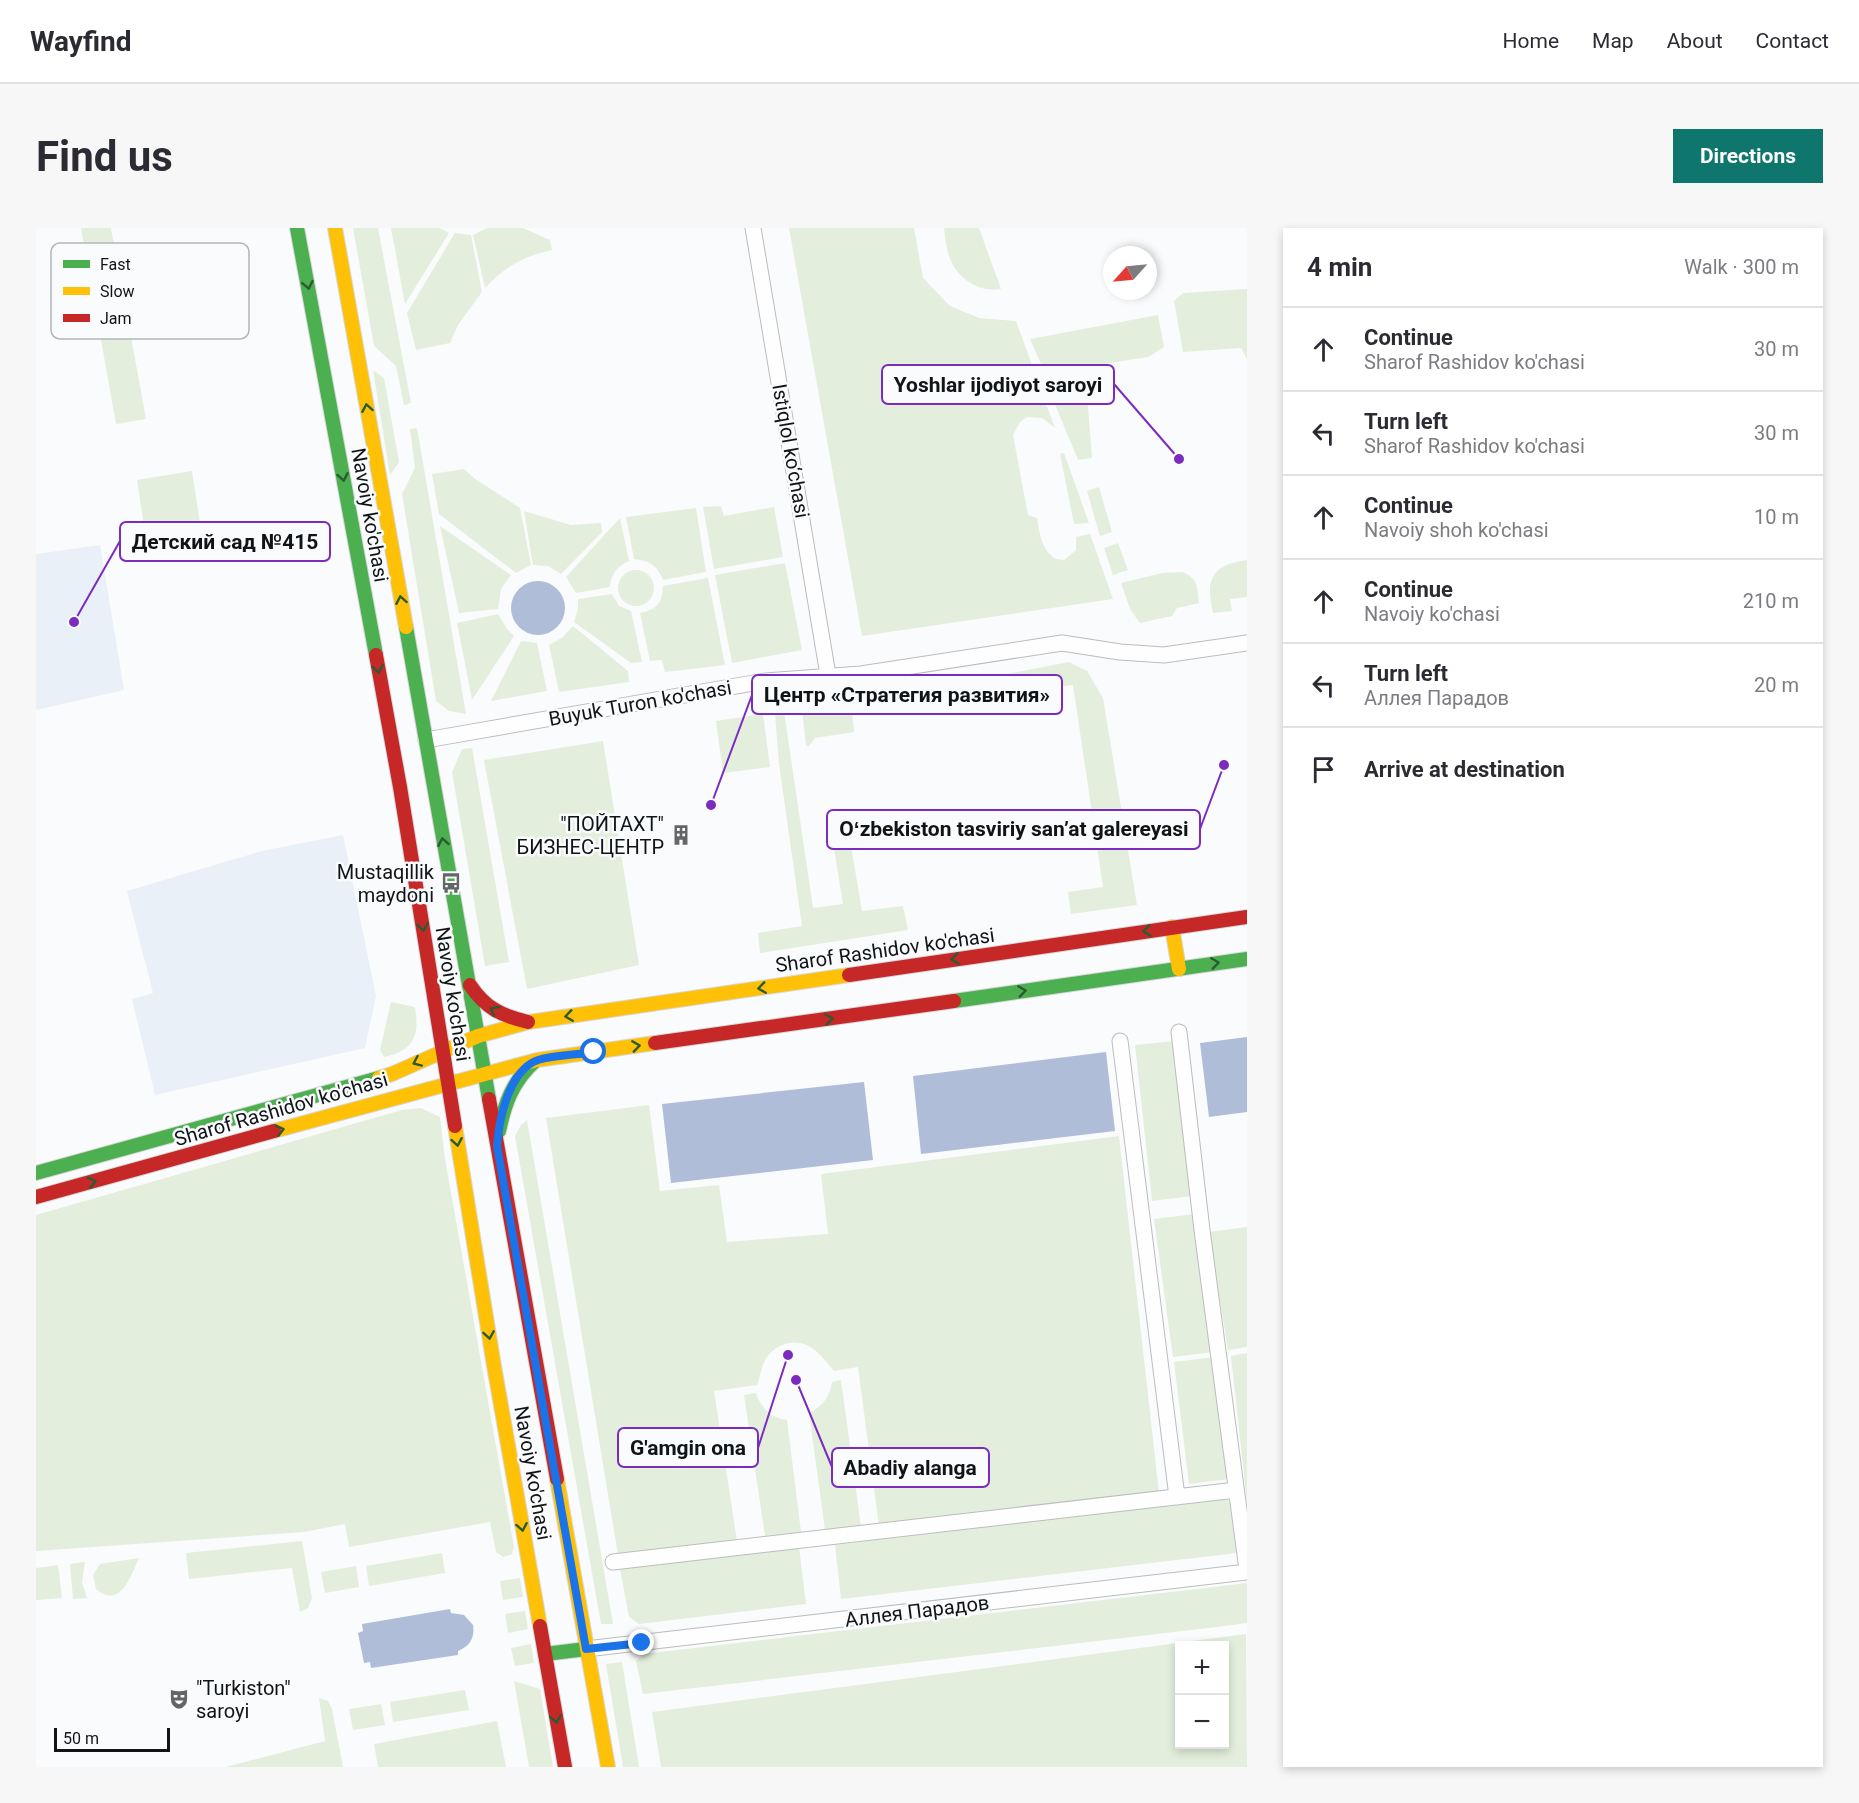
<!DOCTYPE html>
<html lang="en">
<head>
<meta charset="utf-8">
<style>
	body { margin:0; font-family:Roboto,sans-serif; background:#f7f7f7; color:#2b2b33 }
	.controls { position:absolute; right:18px; bottom:18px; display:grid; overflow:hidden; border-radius:0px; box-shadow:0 3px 9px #0003 }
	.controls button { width:54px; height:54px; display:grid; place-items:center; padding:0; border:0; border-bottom:2px solid #e1e1e2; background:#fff; color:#2b2b33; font:30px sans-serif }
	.compass { position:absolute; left:1067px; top:18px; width:54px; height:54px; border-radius:50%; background:#fff; box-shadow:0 3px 9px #0003; rotate:243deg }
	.scale { position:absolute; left:18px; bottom:15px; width:116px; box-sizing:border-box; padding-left:6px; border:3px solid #111417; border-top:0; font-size:16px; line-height:21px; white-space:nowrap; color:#111417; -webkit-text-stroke:4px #f9fbfd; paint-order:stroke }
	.stop { position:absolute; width:18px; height:18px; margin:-14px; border:4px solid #1a73e8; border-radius:50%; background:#fff }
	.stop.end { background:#1a73e8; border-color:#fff; box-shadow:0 2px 6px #0008 }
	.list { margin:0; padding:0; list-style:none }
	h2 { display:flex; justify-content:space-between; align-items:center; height:78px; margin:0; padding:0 24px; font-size:26px }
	h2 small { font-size:20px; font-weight:400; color:#7c7c81 }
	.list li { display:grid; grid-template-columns:39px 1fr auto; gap:18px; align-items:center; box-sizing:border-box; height:84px; padding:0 24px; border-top:2px solid #e1e1e2 }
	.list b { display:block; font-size:22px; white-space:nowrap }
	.list p { margin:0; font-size:20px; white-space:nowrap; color:#7c7c81 }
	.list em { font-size:20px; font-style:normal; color:#7c7c81 }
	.icon { flex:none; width:33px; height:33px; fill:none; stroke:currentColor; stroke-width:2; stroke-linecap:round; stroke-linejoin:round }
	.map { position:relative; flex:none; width:1211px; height:1539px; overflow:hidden; border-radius:0px }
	header { display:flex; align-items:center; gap:36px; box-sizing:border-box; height:84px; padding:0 30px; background:#fff; border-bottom:2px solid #e1e1e2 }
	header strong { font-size:28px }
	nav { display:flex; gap:33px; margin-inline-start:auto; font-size:21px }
	.intro { display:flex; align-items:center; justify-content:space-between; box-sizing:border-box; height:144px; padding:0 36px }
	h1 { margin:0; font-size:42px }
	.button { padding:15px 27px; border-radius:0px; background:#0f766e; color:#fff; font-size:21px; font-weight:700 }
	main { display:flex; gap:36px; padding:0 36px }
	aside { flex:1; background:#fff; border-radius:0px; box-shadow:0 3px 9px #0003 }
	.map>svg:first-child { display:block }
	.built { fill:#eaf0f7 }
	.green { fill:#e3efdc; fill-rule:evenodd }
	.water { fill:#afbdd9 }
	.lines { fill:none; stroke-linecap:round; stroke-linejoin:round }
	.street-casing { stroke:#bbbcbe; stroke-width:17 }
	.fast-casing { stroke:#d7d8d9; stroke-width:16 }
	.slow-casing { stroke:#d7d8d9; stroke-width:16 }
	.jam-casing { stroke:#d7d8d9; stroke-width:16 }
	.street { stroke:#fefeff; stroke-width:15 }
	.fast { stroke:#4caf50; stroke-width:14 }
	.slow { stroke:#ffc107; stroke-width:14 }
	.jam { stroke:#c62828; stroke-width:14 }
	.oneway { stroke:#2c5a31 }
	.route { stroke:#1a73e8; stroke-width:8 }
	.labels { text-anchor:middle; stroke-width:5; stroke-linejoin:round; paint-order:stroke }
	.street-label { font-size:20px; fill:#111417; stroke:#f9fbfd }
	.poi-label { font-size:20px; fill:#111417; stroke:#f9fbfd; text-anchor:end }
	.key { fill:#f9fbfd; stroke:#b3b6b8; stroke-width:1.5 }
	.key-label { font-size:16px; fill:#111417 }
	.leader { fill:none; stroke:#7b2cbf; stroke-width:2 }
	.callout-dot { fill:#7b2cbf; stroke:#f9fbfd; stroke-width:2 }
	.callout { fill:#f9fbfd; stroke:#7b2cbf; stroke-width:2 }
	.callout-label { font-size:21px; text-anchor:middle; font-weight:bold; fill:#111417 }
</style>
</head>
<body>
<header>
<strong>Wayfind</strong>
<nav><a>Home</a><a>Map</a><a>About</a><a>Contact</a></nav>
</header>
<div class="intro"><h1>Find us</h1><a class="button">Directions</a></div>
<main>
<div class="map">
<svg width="1211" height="1539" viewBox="0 0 1211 1539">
	<rect width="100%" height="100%" fill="#fafbfc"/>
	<path class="built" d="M64,317L88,462L0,482V326Z
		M307,607L340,768L329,820L119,867L96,771L117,765L91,663L226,623Z"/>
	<path class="green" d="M45,0H75L110,191L80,196Z
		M317,0H342L375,175L368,177L360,138L338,118Z
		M355,0H404L413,5L369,76Z
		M451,0H487L514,12L516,22C486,29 470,38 449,60L437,7Z
		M753,0H878L887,50L914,78L943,90L980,93L1019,200L1006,190L991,189L984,194L977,207L992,287L1001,290C1004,306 1005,322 1020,331L1028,332L1040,322V309L1054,306L1077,371L826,408Z
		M908,0H943L965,61C943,65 920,50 913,28C910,19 909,9 908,0Z
		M419,5L435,7L446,64L422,97L414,115L380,122L371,85Z
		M1211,61V131L1205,120L1147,124L1138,73L1147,65Z
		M1122,87L1128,119L1112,129L1009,145L994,111Z
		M337,142L348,150L363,234L354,247Z
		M1050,153L1056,230L1042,232L1011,157Z
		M381,200L430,486L413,483L400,473L366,266L379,240L374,201Z
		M1028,225L1053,295L1038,296L1024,226Z
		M428,241L438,250L484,280L495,337L480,345L403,286L396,246Z
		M156,243L164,295L109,304L101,252Z
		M1063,259L1076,304L1064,308L1051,263Z
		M685,278L688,288L738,279L747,329L678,341L667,279Z
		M660,280L670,344L627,352C621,337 614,333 598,331L590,289Z
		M488,283L535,297L565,295L566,304L525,346L512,338L497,337Z
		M584,290L593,333C580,339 575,346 574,359L540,365L530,349Z
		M404,298L475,347L465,361L462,381L423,385Z
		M1082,315L1092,342L1077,347L1068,320Z
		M1211,332V369L1194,371L1196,383L1177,385C1169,350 1176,337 1211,332Z
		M749,335L766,422L696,435L679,347Z
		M582 360a18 18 0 1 1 36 0a18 18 0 1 1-36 0Z
		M1147,344C1163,352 1161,359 1163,375L1141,380L1136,388L1104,395L1094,381L1085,355L1126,345Z
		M672,350L689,437L629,444L626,432L614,433L604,385C622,381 626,375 627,358Z
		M576,366L583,378L595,383L606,434L595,435L538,394L542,381V371Z
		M462,386L471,401L478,408L436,472L421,395Z
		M537,398L592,443L593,454L523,464L513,417L527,409Z
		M485,413L501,415L511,463L455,473Z
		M1033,434L1051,443L1067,470L1101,677L1035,686L1032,664L1067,659L1037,457L915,474L913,457Z
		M815,473L818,504L779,510L773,518H770L766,481Z
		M748,483L777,680L807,676L795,602L812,600L826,683L867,678L872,702L724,725L722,705L766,698L743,536L739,485Z
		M727,486L734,539L687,545L680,493Z
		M567,513L603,737L491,761L448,532Z
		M436,520L473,734L449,738L416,544L426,521Z
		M355,774L379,779C384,807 378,823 348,829L344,822Z
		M1139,813L1156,968L1116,973L1099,817Z
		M613,877L624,963L683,957L691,1014L792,1006L785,946L1083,908L1123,1265L843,1298L822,1139L798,1143C785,1127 772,1109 749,1116C740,1119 732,1125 728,1134C725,1141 724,1150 721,1157L678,1163L701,1313L582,1327L510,890Z
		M385,880L404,889L409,931L478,1319L476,1326L467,1329L460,1324L454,1294L313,1319L309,1296L268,1304L0,1323V987L366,882Z
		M491,892L577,1396H565L479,908L485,897Z
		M1158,986L1177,1124L1137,1129L1118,991Z
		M1211,999V1119L1192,1122L1173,1004Z
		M1211,1125V1274L1195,1128Z
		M1179,1129L1193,1251L1153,1256L1138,1134Z
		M805,1152L825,1299L789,1302L773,1185C786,1179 794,1169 796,1154Z
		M720,1165C725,1180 735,1190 751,1192L765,1304L729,1308L708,1167Z
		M1187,1270L1192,1272L1194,1276L1201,1325L805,1371L799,1317Z
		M266,1313L276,1370L272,1380L264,1384L256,1340L153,1351L150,1325Z
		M763,1319L770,1376L603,1396L593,1389L584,1341Z
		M406,1325L409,1345L333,1358L330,1338Z
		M103,1330C95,1347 85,1382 60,1361L57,1347L64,1336Z
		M49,1334L46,1354L51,1370L37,1371L34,1336Z
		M22,1337L26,1370L0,1372V1340Z
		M320,1338L323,1359L289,1365L285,1344Z
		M484,1350L487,1369L467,1372L464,1353Z
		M1211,1355V1395L1181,1399L607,1466L600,1433L608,1426Z
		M489,1383L492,1401L472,1405L469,1386Z
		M1210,1406L1211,1539H625L616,1484ZM1144,1418H1188V1516H1144Z
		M495,1416L498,1435L479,1438L475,1420Z
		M586,1434L603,1539H587L570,1436Z
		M478,1453L504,1461L517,1539H493Z
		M429,1462L433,1482L357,1494L354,1474Z
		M283,1470L292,1473L296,1481L307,1539H190L289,1513Z
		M345,1476L349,1497L317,1502L313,1481Z
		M461,1493L470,1539H342L338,1516Z"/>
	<path class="water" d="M475 380a27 27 0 1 1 54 0a27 27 0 1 1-54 0Z
		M1211,809V884L1173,889L1164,815Z
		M1070,824L1079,903L885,926L877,848Z
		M828,854L837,932L635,955L626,876Z
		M414,1381L415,1385L428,1387L437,1397C439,1410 434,1418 422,1423V1427L335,1440L334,1434L328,1435L322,1405L327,1403L326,1396Z"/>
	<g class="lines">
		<g class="street-casing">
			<path id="street" d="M717,0L792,447
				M390,512L729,453L825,446L1026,415L1084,424L1128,427L1211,415
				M1143,804L1166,1002L1211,1342
				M1084,813L1141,1269
				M577,1334L1200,1262
				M550,1421L1211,1344"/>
		</g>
		<g class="fast-casing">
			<path id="fast" d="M261,0L340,427
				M370,399L453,871
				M918,773L1211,731
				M463,903C469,874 477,853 499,833
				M0,945L343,850
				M509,1426L550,1421"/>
		</g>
		<g class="slow-casing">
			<path id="slow" d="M299,0L370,399
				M1136,699L1143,741
				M343,850L356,846L442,808L493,794L813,747
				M419,898L458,1138L504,1398
				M238,903L501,832L619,815
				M521,1251L572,1539"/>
		</g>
		<g class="jam-casing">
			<path id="jam" d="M340,427L364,559L419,898
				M813,747L1211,689
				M434,757C449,780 466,788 492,794
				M619,815L918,773
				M453,871L521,1251
				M0,969L238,903
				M504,1398L529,1539"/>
		</g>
		<use href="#street" class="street"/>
		<use href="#fast" class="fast"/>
		<use href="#slow" class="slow"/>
		<use href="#jam" class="jam"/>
	</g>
	<defs><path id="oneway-chevron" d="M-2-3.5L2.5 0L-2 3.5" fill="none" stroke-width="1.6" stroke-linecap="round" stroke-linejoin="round" transform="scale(1.5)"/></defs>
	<g class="oneway">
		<use href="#oneway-chevron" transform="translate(272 57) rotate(79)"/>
		<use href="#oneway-chevron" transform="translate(331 180) rotate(-100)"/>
		<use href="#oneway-chevron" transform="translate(307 249) rotate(80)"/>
		<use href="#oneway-chevron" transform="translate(365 372) rotate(-100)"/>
		<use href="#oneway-chevron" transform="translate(342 441) rotate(80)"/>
		<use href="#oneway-chevron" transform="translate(407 614) rotate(-100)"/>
		<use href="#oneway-chevron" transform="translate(387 699) rotate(81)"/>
		<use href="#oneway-chevron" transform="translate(1111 703) rotate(172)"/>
		<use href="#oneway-chevron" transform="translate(919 731) rotate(172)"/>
		<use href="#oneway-chevron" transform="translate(1179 735) rotate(-8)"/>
		<use href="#oneway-chevron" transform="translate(726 760) rotate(172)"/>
		<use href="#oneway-chevron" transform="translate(986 763) rotate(-8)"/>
		<use href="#oneway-chevron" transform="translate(458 782) rotate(-149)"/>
		<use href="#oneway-chevron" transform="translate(533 788) rotate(172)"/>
		<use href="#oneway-chevron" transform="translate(793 791) rotate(-8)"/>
		<use href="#oneway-chevron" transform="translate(600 818) rotate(-8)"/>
		<use href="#oneway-chevron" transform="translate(381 834) rotate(156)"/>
		<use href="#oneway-chevron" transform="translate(244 902) rotate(-15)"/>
		<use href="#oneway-chevron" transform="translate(421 914) rotate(80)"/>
		<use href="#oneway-chevron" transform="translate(56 954) rotate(-15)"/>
		<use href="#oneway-chevron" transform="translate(453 1107) rotate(81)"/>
		<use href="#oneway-chevron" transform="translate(486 1299) rotate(80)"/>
		<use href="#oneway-chevron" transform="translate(520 1491) rotate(80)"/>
	</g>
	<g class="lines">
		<path class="route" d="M558,824C540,827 519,827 502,832C473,842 463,891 461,918L550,1421L606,1415"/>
	</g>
	<defs>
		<g id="building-bare" transform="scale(1.62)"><path d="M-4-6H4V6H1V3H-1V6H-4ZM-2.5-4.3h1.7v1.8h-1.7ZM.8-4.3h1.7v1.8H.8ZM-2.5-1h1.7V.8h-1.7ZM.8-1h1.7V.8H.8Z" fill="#636567" stroke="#f9fbfd" stroke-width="2.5" paint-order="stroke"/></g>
		<g id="bus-bare" transform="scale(1.62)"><path d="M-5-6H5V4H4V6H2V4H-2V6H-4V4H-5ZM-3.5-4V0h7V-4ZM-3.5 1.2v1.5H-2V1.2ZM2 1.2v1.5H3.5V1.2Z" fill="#636567" stroke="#f9fbfd" stroke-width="2.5" paint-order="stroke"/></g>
		<g id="theatre-bare" transform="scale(1.62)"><path d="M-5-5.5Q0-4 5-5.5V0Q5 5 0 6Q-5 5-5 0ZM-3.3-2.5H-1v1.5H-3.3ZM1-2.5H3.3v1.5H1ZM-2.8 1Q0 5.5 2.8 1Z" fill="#636567" stroke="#f9fbfd" stroke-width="2.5" paint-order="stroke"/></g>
	</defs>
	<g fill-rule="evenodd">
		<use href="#building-bare" x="645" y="607"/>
		<use href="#bus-bare" x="415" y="655"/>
		<use href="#theatre-bare" x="143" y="1471"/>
	</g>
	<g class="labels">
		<g class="street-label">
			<text transform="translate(755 223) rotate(80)" y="7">Istiqlol ko‘chasi</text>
			<text transform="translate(334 287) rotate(80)" y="7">Navoiy ko'chasi</text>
			<text transform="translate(604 475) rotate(-10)" y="7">Buyuk Turon ko'chasi</text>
			<text transform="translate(849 722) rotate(-8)" y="7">Sharof Rashidov ko'chasi</text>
			<text transform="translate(417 766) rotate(81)" y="7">Navoiy ko'chasi</text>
			<text transform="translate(245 881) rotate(-16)" y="7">Sharof Rashidov ko'chasi</text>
			<text transform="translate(497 1245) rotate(80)" y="7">Navoiy ko'chasi</text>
			<text transform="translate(881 1383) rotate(-7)" y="7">Аллея Парадов</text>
		</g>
		<g class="poi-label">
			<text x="628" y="603">"ПОЙТАХТ"<tspan x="628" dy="23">БИЗНЕС-ЦЕНТР</tspan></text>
			<text x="398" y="651">Mustaqillik<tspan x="398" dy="23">maydoni</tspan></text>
			<text x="160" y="1467" text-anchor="start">"Turkiston"<tspan x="160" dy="23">saroyi</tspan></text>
		</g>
	</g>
	<rect x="15" y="15" width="198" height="96" rx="9" class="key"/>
	<rect x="27" y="32" width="27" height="8" fill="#4caf50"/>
	<rect x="27" y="59" width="27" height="8" fill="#ffc107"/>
	<rect x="27" y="86" width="27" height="8" fill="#c62828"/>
	<g class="key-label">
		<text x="64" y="42">Fast</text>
		<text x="64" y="69">Slow</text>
		<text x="64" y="96">Jam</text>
	</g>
	<path class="leader" d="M1143 231L1078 156M38 394L84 313M675 577L716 467M1188 537L1164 601M752 1127L722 1220M760 1152L796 1239"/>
	<g class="callout-dot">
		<circle cx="1143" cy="231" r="6"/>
		<circle cx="38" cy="394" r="6"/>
		<circle cx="675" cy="577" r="6"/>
		<circle cx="1188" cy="537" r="6"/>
		<circle cx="752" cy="1127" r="6"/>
		<circle cx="760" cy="1152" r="6"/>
	</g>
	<g class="callout">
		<rect x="846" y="137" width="232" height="39" rx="6"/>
		<rect x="84" y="294" width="210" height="39" rx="6"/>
		<rect x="716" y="447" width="310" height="39" rx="6"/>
		<rect x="791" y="582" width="373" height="39" rx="6"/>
		<rect x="582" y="1200" width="140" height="39" rx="6"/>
		<rect x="796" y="1220" width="157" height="39" rx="6"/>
	</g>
	<g class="callout-label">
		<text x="962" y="164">Yoshlar ijodiyot saroyi</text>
		<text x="189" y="321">Детский сад №415</text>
		<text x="871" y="474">Центр «Стратегия развития»</text>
		<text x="978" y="608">Oʻzbekiston tasviriy sanʼat galereyasi</text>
		<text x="652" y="1227">G'amgin ona</text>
		<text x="874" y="1247">Abadiy alanga</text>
	</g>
</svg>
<div class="controls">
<button>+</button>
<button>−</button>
</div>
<svg class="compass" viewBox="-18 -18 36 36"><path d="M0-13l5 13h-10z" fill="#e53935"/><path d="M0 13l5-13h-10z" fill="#7c7c81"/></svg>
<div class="scale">50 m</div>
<div class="stop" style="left:558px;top:824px"></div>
<div class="stop end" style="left:606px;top:1415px"></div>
</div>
<aside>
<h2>4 min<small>Walk · 300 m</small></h2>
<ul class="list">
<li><svg class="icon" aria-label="ahead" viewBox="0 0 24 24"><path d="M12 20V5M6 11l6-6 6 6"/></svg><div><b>Continue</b><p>Sharof Rashidov ko'chasi</p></div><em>30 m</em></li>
<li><svg class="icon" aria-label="left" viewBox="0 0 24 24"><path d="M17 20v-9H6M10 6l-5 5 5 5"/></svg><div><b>Turn left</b><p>Sharof Rashidov ko'chasi</p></div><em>30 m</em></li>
<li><svg class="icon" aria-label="ahead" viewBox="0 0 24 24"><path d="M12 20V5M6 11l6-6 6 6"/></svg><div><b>Continue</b><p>Navoiy shoh ko'chasi</p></div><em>10 m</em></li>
<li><svg class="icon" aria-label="ahead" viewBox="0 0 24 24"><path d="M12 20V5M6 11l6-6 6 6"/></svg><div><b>Continue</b><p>Navoiy ko'chasi</p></div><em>210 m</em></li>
<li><svg class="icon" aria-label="left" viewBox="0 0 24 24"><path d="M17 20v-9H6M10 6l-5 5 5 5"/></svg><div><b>Turn left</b><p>Аллея Парадов</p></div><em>20 m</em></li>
<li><svg class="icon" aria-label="arrive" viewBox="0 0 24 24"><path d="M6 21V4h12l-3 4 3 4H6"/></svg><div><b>Arrive at destination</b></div></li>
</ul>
</aside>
</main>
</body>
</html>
